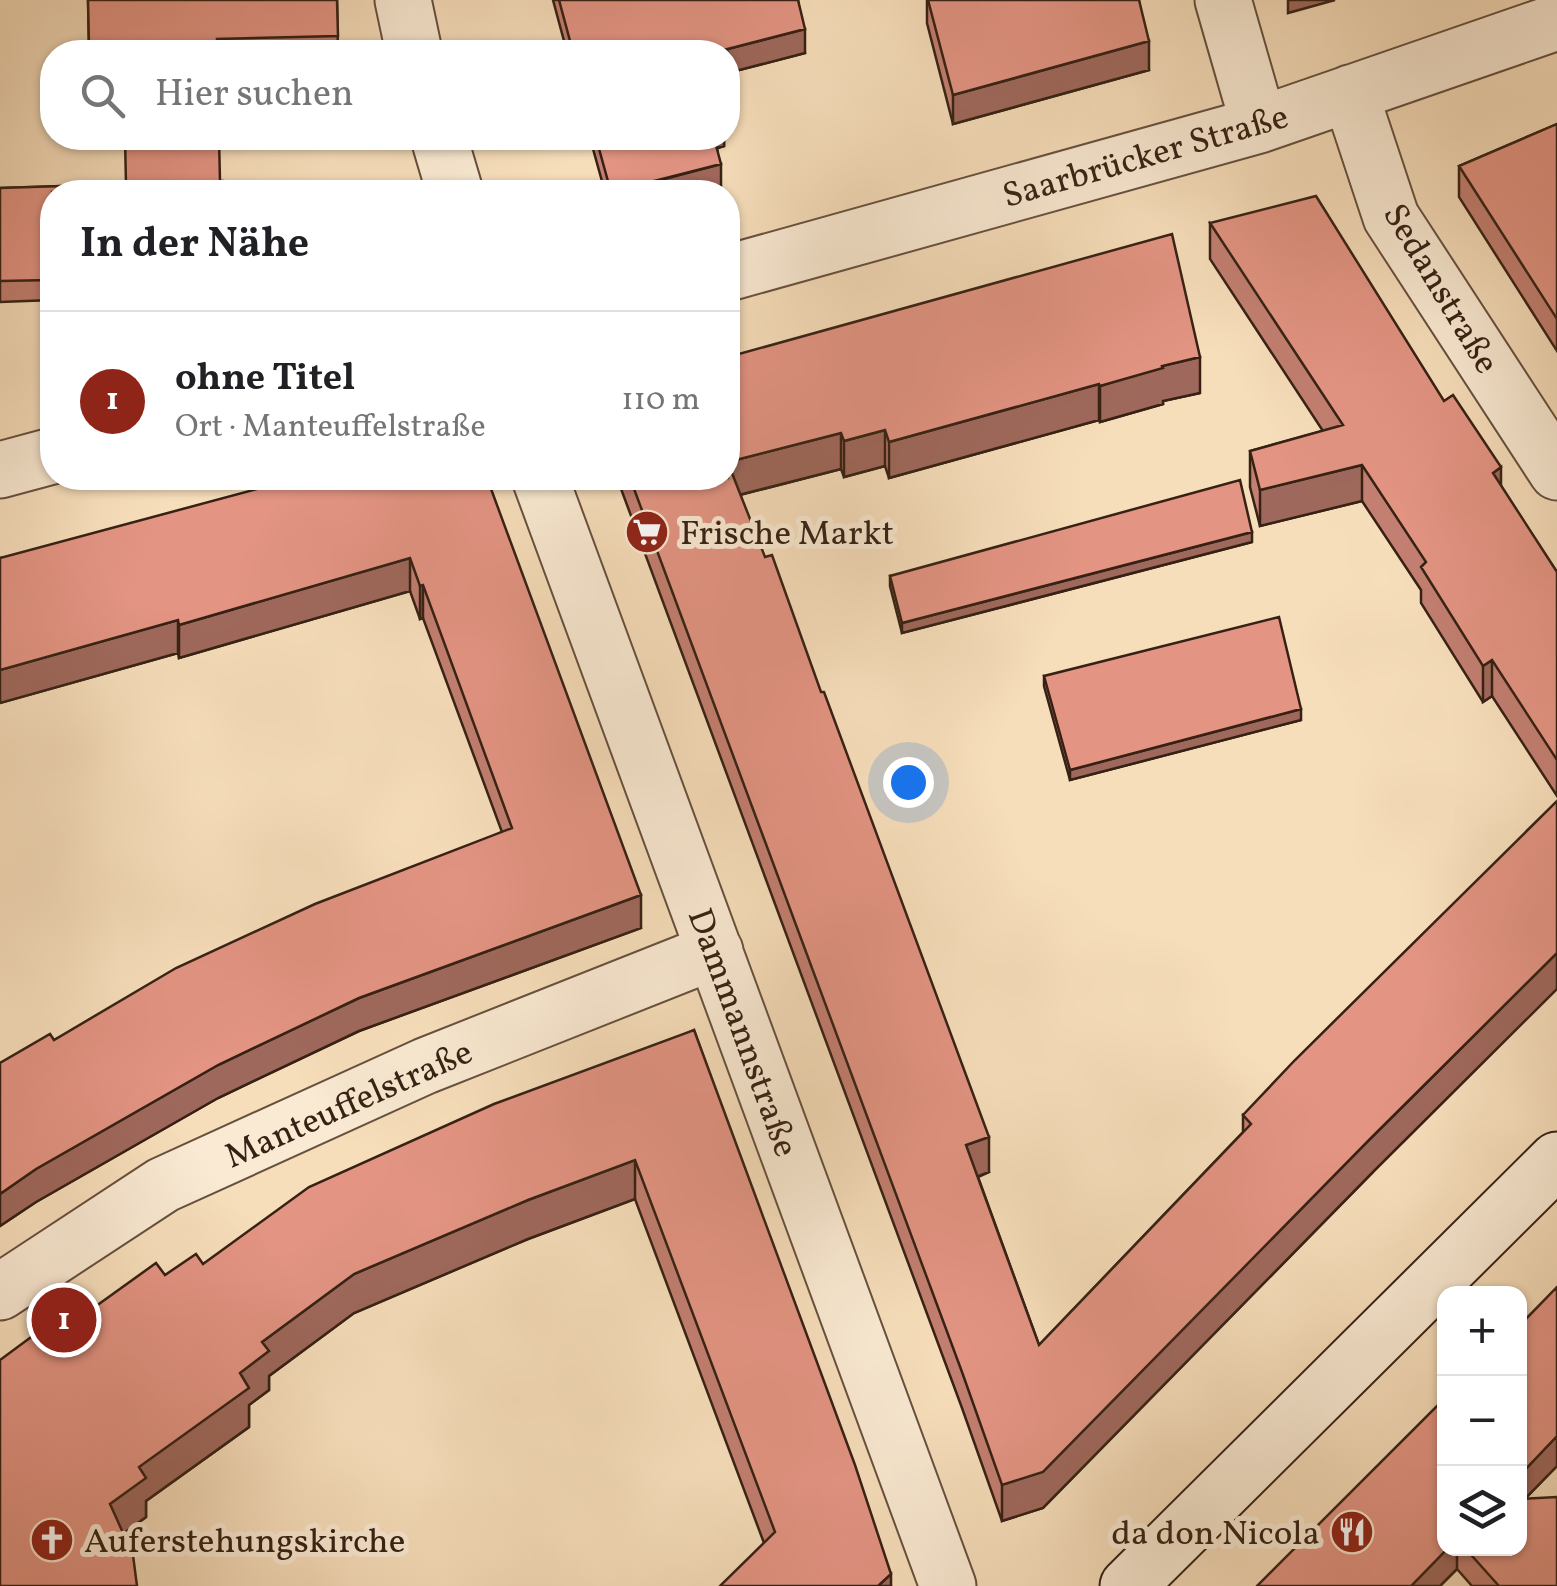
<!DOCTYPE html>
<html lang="de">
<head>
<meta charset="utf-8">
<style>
	body { margin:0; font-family:Vollkorn,serif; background:#f6f6f6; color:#202124 }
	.controls { position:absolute; right:30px; bottom:30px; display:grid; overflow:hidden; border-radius:20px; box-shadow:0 2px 8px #0004 }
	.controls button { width:90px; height:90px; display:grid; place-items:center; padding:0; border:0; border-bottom:2px solid #e0e0e0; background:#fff; color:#202124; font:50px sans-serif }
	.you { position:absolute; left:908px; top:782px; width:35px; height:35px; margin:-25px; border:8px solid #fff; border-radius:50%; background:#1a73e8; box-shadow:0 0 0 15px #1a73e833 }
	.badge { display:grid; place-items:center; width:65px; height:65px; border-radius:50%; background:#8f2418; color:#fff; font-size:32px; font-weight:700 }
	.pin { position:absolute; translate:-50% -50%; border:5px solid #fff; box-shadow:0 2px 10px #0006 }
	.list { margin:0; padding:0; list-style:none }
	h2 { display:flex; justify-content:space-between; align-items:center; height:130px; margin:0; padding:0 40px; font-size:42px }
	h2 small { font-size:32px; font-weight:400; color:#757577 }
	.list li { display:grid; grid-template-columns:65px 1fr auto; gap:30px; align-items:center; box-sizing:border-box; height:180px; padding:0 40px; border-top:2px solid #e0e0e0 }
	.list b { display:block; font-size:38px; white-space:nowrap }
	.list p { margin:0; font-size:32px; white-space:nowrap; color:#757577 }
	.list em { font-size:32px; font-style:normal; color:#757577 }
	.icon { flex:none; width:55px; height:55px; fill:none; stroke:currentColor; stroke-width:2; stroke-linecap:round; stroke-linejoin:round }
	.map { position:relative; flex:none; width:1557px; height:1586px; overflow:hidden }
	.search { position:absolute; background:#fff; box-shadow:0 2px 8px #0004; left:40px; top:40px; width:700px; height:110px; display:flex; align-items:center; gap:25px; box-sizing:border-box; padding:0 35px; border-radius:40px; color:#757577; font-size:38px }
	.panel { position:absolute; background:#fff; box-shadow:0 2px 8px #0004; left:40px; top:180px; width:700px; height:310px; border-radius:40px }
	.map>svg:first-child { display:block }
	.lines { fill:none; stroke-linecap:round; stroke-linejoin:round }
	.street-casing { stroke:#66503e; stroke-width:59 }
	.secondary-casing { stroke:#362114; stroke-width:59 }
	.street { stroke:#faead3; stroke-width:55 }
	.secondary { stroke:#faead3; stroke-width:55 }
	.wall { fill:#c37f71; stroke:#362114; stroke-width:2.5 }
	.shaded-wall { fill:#9f685c; stroke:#362114; stroke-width:2.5 }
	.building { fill:#e39483; stroke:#362114; stroke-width:2.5 }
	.labels { text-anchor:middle; stroke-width:10; stroke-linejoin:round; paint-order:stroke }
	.street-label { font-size:35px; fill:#362114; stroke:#faead3 }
	.poi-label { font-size:35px; fill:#362114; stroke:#faead3; text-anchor:start }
</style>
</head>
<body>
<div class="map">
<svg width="1557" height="1586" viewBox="0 0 1557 1586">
	<rect width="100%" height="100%" fill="#f7debb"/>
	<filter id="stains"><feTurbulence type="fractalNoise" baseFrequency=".002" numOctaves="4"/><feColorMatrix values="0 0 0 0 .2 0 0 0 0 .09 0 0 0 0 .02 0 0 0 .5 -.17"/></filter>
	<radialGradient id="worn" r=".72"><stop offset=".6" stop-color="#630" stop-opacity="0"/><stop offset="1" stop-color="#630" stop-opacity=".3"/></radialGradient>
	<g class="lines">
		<g class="street-casing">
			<path id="street" d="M403,0L414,52
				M1223,0L1259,125
				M1350,93L1391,217L1557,472
				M439,138L455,192
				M728,273L1259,125L1557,22
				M0,470L52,456
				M540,478L948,1586
				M0,1292L163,1185L425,1066L715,951"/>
		</g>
		<g class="secondary-casing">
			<path id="secondary" d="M1128,1586L1557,1160"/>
		</g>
		<use href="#street" class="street"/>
		<use href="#secondary" class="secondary"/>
	</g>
	<path class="wall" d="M88,0H337L338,52H89Z
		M553,0H798L805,53L728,73V52H567Z
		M927,0H1139L1149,70L953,124L927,23Z
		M1557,124V351L1459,197V166Z
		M590,138H724V146L717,148L721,188L704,192H605Z
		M220,181L52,192V300L0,302V188Z
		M1210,223L1444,401L1557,572V796L1492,696L1483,702L1421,603V590L1362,501L1260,526L1250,487V451L1323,431L1210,259Z
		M728,357L1200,393L1163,401V404L1100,422L1099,420L889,478L885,466L844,477L841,469L740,495L989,1172L978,1177L1039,1345L1243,1132V1115L1372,1173L1043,1508L1002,1521L962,1408L617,478H728Z
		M487,478L641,928L359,1031L218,1098L36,1202L0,1226V1063L54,1040L502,832L423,618L420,619L410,591L179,658L178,653L0,703V558Z
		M1252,542L902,633L890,586V576Z
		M1044,676L1301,720L1070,780L1044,686Z
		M694,1030L891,1586L764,1543L635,1199L528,1239L354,1313L269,1376V1390L249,1405V1427L146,1501V1517L124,1533L137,1586L46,1342L165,1275L203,1264Z
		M1520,1325L1557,1466L1525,1498L1557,1586H1472L1457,1569L1440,1586H1257L1444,1548H1520Z"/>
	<path class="shaded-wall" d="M1288,0H1335L1288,13Z
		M805,29V53L728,73V52H716Z
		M1149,41V70L953,124V95Z
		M711,138H724V146L711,150Z
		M721,164V188L704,192H616Z
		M1200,357V393L1163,401V404L1100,422V386L1162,366Z
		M1099,384V420L889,478V442Z
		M885,430V466L844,477V441Z
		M841,433V469L727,498L728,462Z
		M1362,465V501L1260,526V490Z
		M1501,467V503L1493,473Z
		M1252,532V542L902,633V623Z
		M410,558V591L179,658V625Z
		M423,585V618L420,619V586Z
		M178,620V653L0,703V670Z
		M1492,660V696L1483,702V666Z
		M1301,709V720L1070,780V770Z
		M641,895V928L359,1031L218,1098L36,1202L0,1226V1194L36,1169L218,1065L359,998Z
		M1557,953V989L1372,1173L1043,1508L1002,1521V1485L1372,1137Z
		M989,1137V1172L966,1181V1145Z
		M635,1160V1199L528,1239L354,1313L269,1376V1390L249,1405V1427L146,1501V1517L110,1543V1504L139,1467L240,1373L262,1342L354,1274L528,1200Z
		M1557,1436V1466L1520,1504V1475Z
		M1448,1548H1457V1569L1440,1586H1411Z
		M891,1574V1586H878Z"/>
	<path class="building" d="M88,0H337L338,36L217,39V52H123L122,42L89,44Z
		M559,0H798L805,29L716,52H573Z
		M928,0H1139L1149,41L953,95Z
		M1557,124V319L1459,166Z
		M125,138H219L220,181H223V192H52V280L0,281V188L126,184Z
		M596,138H714L721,164L611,192Z
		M1316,196L1444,401L1453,395L1501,467L1493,473L1557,572V760L1492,660L1483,666L1421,567L1426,562L1362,465L1260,490L1250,451L1343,425L1210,223Z
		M1172,234L1200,357L1162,366L1163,368L1100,386L1099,384L889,442L885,430L844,441L841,433L728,462V357Z
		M728,463L765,557L772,555L821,692H824L989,1137L966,1145L1039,1345L1251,1124L1243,1115L1295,1060L1557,801V953L1372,1137L1043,1472L1002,1485L962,1372L630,478H728Z
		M298,478H487L641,895L359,998L218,1065L36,1169L0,1194V1063L50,1034L54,1040L176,968L315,904L512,828L423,585L420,586L410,558L179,625L178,620L0,670V558Z
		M1240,480L1252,532L902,623L890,576Z
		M1279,617L1301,709L1070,770L1044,676Z
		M694,1030L855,1465L891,1574L878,1586H720L775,1532L635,1160L528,1200L354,1274L262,1342L269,1351L240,1373L249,1388L139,1467L146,1478L110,1504L133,1555L137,1586H0V1360L38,1332L46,1342L156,1263L165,1275L196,1254L203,1264L309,1187L494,1104Z
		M1557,1287V1436L1520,1475V1325Z
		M1444,1399V1548H1448L1411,1586H1257Z
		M1557,1497V1586H1499L1465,1548H1520V1499Z"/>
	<defs>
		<g id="supermarket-disc" transform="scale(2.25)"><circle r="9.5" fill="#8f2418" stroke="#faead3"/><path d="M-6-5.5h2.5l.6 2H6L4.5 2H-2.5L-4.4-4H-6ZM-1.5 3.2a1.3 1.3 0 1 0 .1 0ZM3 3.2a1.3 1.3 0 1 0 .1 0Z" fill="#fff"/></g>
		<g id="restaurant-disc" transform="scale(2.25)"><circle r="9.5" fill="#8f2418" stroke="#faead3"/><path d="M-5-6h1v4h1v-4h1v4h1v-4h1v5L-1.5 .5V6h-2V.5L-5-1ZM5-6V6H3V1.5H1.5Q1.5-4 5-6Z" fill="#fff"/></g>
		<g id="church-disc" transform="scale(2.25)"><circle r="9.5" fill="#8f2418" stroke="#faead3"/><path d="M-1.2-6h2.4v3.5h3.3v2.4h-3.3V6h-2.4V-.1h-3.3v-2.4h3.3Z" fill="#fff"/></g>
	</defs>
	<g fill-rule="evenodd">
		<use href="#supermarket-disc" x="647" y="532"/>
		<use href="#restaurant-disc" x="1352" y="1532"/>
		<use href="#church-disc" x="52" y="1540"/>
	</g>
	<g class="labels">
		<g class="street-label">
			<text transform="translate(1145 155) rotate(-16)" y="12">Saarbrücker Straße</text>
			<text transform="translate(1442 288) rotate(59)" y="12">Sedanstraße</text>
			<text transform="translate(744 1032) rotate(70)" y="12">Dammannstraße</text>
			<text transform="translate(348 1103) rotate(-24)" y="12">Manteuffelstraße</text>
		</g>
		<g class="poi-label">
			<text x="680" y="544">Frische Markt</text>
			<text x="1320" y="1544" text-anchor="end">da don Nicola</text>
			<text x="84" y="1552">Auferstehungskirche</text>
		</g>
	</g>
	<rect width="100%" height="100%" filter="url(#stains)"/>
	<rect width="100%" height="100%" fill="url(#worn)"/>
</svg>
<div class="controls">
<button>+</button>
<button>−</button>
<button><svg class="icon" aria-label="layers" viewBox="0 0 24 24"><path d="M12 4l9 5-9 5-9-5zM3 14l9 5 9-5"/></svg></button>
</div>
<div class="you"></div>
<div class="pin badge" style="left:64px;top:1320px">1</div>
<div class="search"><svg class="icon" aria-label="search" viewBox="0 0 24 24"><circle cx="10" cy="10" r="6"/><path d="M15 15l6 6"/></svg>Hier suchen</div>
<section class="panel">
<h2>In der Nähe<small></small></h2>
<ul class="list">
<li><span class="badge">1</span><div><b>ohne Titel</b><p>Ort · Manteuffelstraße</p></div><em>110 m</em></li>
</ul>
</section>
</div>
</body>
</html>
